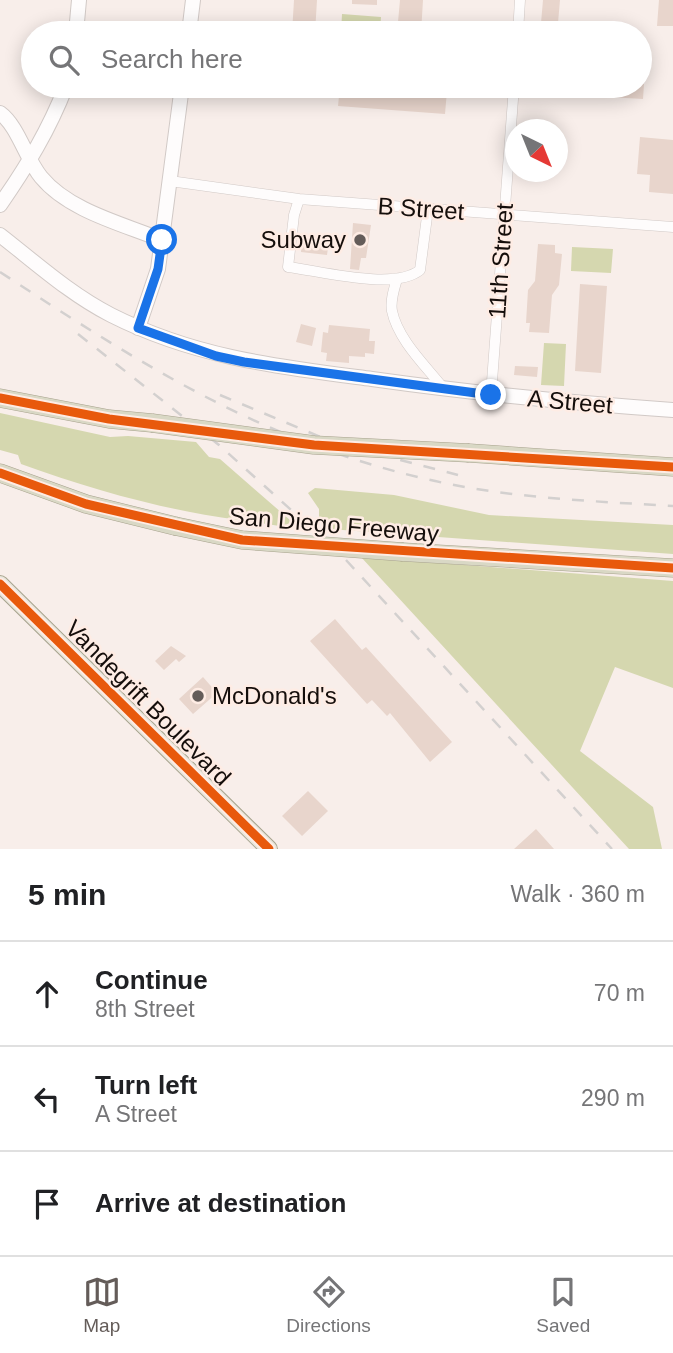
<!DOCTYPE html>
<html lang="en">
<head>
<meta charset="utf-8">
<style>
	body { margin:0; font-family:Arial,sans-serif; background:#f6f6f6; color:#202124 }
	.compass { position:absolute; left:505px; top:119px; width:63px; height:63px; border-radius:50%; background:#fff; box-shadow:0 4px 18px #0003; rotate:137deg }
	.stop { position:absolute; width:21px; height:21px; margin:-16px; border:5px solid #1a73e8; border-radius:50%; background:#fff }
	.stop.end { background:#1a73e8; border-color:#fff; box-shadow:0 2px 7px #0008 }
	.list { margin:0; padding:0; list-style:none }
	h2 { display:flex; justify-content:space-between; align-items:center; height:91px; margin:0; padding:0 28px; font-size:30px }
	h2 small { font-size:23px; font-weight:400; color:#757577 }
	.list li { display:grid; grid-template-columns:46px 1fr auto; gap:21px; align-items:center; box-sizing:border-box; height:105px; padding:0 28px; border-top:2px solid #e0e0e0 }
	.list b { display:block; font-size:26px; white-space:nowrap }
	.list p { margin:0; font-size:23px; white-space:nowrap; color:#757577 }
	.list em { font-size:23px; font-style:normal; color:#757577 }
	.icon { flex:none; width:38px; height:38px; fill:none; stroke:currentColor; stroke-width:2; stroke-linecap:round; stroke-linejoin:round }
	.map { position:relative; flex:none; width:673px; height:849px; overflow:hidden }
	.search { position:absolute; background:#fff; box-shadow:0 4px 18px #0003; left:21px; right:21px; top:21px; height:77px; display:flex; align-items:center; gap:18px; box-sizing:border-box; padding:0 24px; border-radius:38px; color:#757577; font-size:26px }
	.sheet { height:406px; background:#fff }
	nav { display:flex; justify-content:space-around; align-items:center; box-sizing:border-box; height:98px; border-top:2px solid #e0e0e0; background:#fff; font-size:19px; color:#757577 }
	nav a { display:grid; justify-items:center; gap:4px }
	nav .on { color:#645c59 }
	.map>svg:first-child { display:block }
	.green { fill:#d5d7af }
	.building { fill:#e8d5cc }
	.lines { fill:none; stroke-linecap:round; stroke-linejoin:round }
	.street-casing { stroke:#d1c9c6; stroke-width:11 }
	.secondary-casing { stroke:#d1c9c6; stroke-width:16 }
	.primary-casing { stroke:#a8a38e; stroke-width:18 }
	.highway-casing { stroke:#a8a38e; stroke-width:19 }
	.street { stroke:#fefcfc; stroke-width:10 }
	.secondary { stroke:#fefcfc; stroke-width:14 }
	.primary { stroke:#e8e6dc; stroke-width:16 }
	.highway { stroke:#d9d8c5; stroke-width:18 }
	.rail { stroke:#d3d0cf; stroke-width:2.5; stroke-dasharray:12 12; stroke-linecap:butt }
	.highway-bridge-casing { stroke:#a8a38e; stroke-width:19; stroke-linecap:butt }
	.highway-bridge { stroke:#d9d8c5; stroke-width:18 }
	.cycleway-casing { stroke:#feece4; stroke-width:13 }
	.cycleway { stroke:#e8590c; stroke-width:9 }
	.route { stroke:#1a73e8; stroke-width:9 }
	.poi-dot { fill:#645c59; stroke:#feece4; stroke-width:2.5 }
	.labels { text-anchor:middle; stroke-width:5; stroke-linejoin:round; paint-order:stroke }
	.street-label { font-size:24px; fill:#150e0b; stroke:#feece4 }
	.poi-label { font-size:24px; fill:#150e0b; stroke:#feece4; text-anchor:end }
</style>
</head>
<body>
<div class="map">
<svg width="673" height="849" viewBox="0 0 673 849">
	<rect width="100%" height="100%" fill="#f8eeea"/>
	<path class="green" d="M342,14L381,17L380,33H341Z
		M572,247L613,249L611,273L571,271Z
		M544,343L566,344L564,386L541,385Z
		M0,413L110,437L128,436L196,442L209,457L220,459L298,527C279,527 259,522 239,520C164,510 93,490 21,464L18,455L0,450Z
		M315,488L394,495L489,515L673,525V554L329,529L319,518V509L308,493Z
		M361,557L673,581V688L615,667L580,751L653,807L662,849H629Z"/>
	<path class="building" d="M294,0H317L315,33H292Z
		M352,0H377V5L352,4Z
		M400,0H423L421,33H397Z
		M543,0H560L558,23L552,22L551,31H545L546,23H541Z
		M659,0H673V26H657Z
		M640,84H644L643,99L538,93V86Z
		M289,86H312L311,94L288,92Z
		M340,86L447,91L445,114L338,106Z
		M640,137L673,140V194L649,192L650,175L637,174Z
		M353,223L371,225L366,258H361L359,270L350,269Z
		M302,237L329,240L327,255L301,252Z
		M538,244L555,245V253L562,254L559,285L552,295L549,333L529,332L530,323H526L528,290L535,281Z
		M580,284L607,286L601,373L575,371Z
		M301,324L316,328L312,346L296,342Z
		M329,325L370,329L369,341H375L374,354L365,353V357L349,356V363L326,361L327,353L321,352L323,332L328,333Z
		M515,366L538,367L537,377L514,375Z
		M335,619L362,650L366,647L452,742L430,762L390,713L387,716L372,700L367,704L310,641Z
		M171,646L186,656L179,662L176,659L164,670L155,661Z
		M203,677L217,693L193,714L179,699Z
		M308,791L328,811L302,836L282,816Z
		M536,829L554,849H514Z"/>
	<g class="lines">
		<g class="street-casing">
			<path id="street" d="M518,33L520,0
				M170,181L299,199L673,227
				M299,199L294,215L288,267C321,271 394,291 420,270L428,209
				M397,279C394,289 390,301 392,311C398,340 426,366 444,389
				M491,395L514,86"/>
		</g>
		<g class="secondary-casing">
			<path id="secondary" d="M76,33L79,0
				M189,33L193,0
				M0,113C18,126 26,159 41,177C69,211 123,224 162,240
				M0,205C27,166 49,130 66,86
				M0,235C36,263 70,294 111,315C196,358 280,367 372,379C472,393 572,403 673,410
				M138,328L158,269L182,86"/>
		</g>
		<g class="primary-casing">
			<path id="primary" d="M0,584L269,849"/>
		</g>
		<g class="highway-casing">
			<path id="highway" d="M0,398L109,419L152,423
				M469,453L673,467
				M0,473L86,504L175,526
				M403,552L673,568"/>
		</g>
		<use href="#street" class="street"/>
		<use href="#secondary" class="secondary"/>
		<use href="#primary" class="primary"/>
		<use href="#highway" class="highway"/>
		<path class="rail" d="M0,272C141,364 258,440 426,479C506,498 591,501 673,506
			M78,334L219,445L309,526
			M220,395L335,443L458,475
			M346,560L612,849"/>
		<g class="highway-bridge-casing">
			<path id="highway-bridge" d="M152,423L314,445L469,453
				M175,526L242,540L403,552"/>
		</g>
		<use href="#highway-bridge" class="highway-bridge"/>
		<g class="cycleway-casing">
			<path id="cycleway" d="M0,398L109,419L314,445L673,467
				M0,473L86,504L242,540L673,568
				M0,584L269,849"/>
		</g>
		<use href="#cycleway" class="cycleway"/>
	</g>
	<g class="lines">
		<path class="route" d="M162,240L158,269L138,328L216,356L244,362L491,395"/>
	</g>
	<g class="poi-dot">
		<circle cx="360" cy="240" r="7"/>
		<circle cx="198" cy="696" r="7"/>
	</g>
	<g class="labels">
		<g class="street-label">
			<text transform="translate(421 209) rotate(4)" y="8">B Street</text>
			<text transform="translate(501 261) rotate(-86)" y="8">11th Street</text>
			<text transform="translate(570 402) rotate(5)" y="8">A Street</text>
			<text transform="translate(334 525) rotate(5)" y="8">San Diego Freeway</text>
			<text transform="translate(148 703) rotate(45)" y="8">Vandegrift Boulevard</text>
		</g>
		<g class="poi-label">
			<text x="346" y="248">Subway</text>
			<text x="212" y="704" text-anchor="start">McDonald's</text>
		</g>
	</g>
</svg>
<svg class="compass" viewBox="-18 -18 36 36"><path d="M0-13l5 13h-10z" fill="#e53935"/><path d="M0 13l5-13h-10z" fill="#757577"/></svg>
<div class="stop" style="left:162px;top:240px"></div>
<div class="stop end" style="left:491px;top:395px"></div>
<div class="search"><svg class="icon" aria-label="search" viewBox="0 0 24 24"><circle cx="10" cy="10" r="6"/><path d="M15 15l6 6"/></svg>Search here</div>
</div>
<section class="sheet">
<h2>5 min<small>Walk · 360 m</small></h2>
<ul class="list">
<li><svg class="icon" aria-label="ahead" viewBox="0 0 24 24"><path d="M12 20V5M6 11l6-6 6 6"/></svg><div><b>Continue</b><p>8th Street</p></div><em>70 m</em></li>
<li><svg class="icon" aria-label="left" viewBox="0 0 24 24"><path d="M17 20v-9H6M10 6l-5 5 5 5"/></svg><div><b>Turn left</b><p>A Street</p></div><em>290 m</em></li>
<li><svg class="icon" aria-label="arrive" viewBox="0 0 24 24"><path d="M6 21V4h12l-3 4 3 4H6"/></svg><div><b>Arrive at destination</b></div></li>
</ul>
</section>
<nav>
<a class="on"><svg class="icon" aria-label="map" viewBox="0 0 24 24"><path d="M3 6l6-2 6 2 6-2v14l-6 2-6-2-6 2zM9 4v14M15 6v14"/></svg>Map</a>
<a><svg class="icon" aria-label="directions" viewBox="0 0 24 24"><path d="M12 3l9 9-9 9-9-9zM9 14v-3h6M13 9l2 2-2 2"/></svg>Directions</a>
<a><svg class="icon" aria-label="saved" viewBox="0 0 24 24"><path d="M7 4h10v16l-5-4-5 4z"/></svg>Saved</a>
</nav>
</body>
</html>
